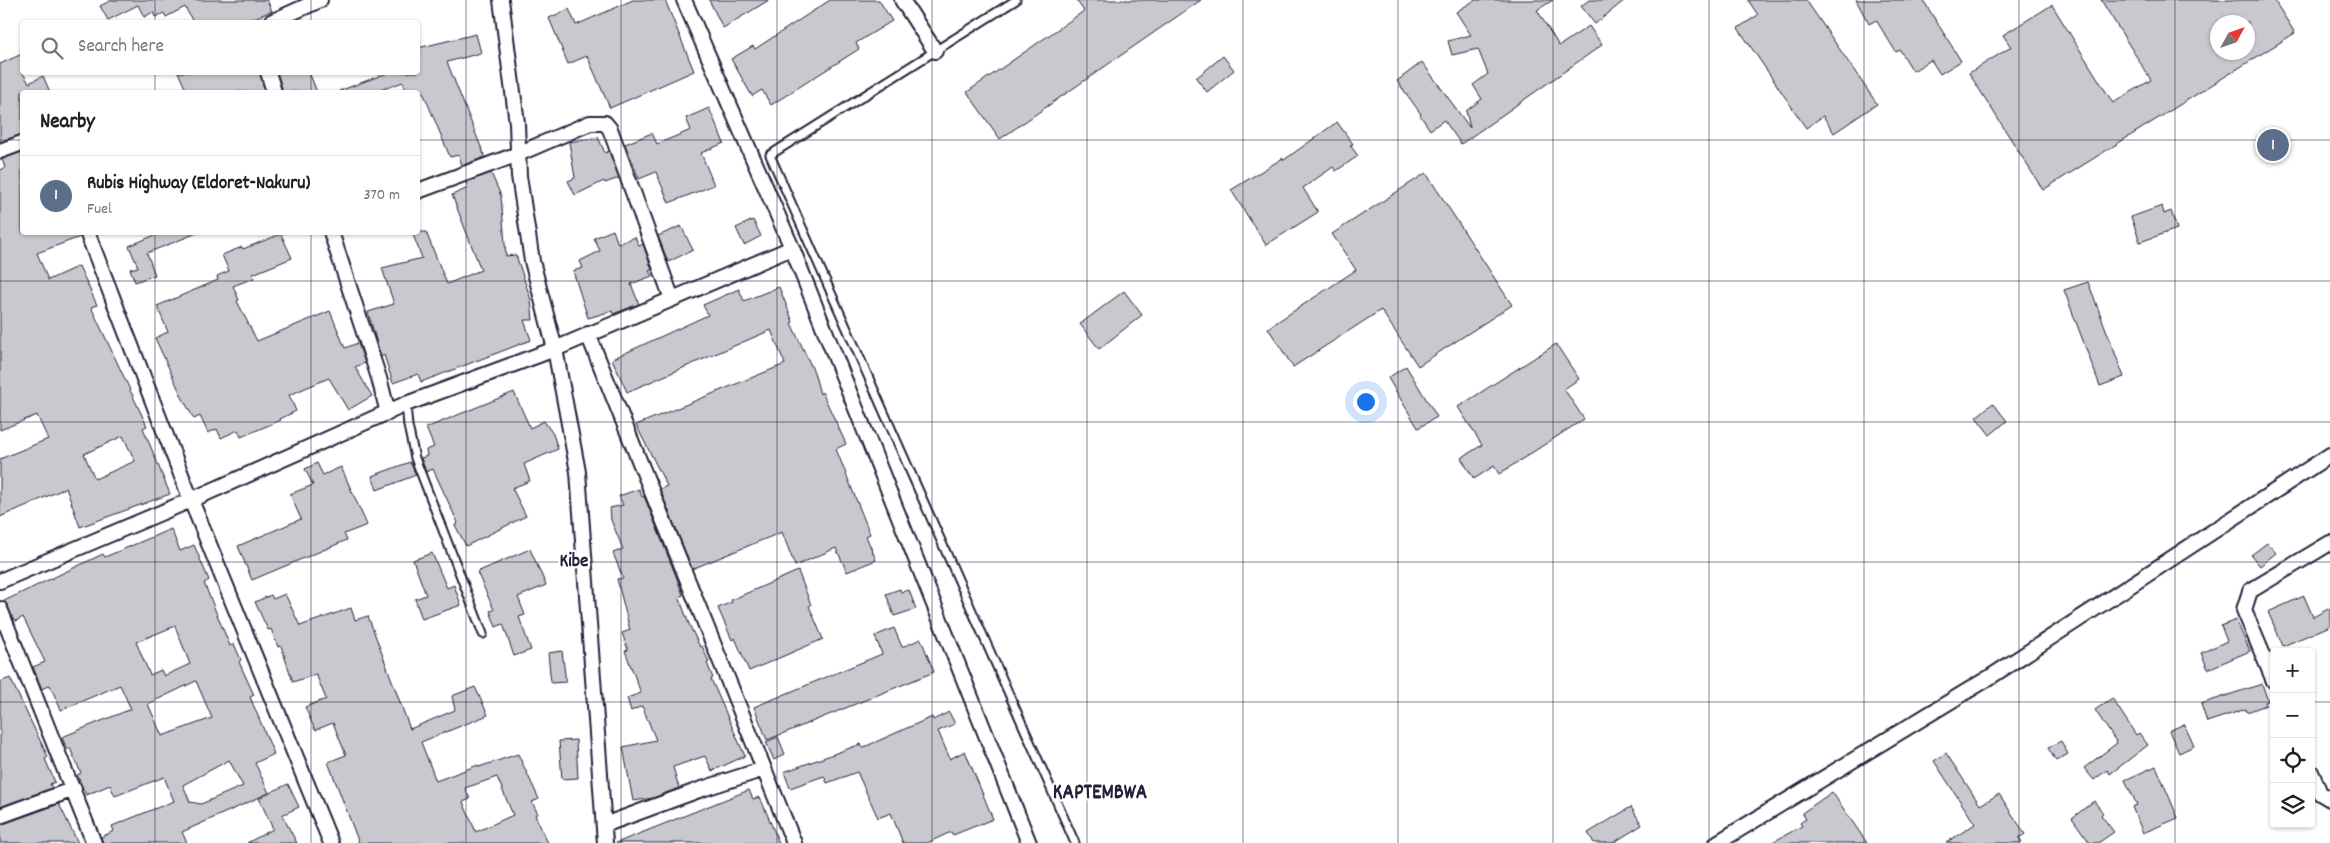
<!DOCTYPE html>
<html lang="en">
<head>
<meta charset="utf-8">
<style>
	body { margin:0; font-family:Dekko,sans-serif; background:#f2f2f2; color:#222 }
	.controls { position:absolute; right:15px; bottom:15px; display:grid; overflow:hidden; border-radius:5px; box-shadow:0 1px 4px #0004 }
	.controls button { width:45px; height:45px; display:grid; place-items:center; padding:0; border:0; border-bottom:1px solid #e0e0e0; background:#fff; color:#222; font:25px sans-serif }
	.compass { position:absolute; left:2210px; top:15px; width:45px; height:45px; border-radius:50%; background:#fff; box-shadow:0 1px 4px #0004; rotate:50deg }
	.you { position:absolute; left:1365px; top:401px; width:18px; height:18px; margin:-12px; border:4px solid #fff; border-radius:50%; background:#1a73e8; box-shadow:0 0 0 8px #1a73e833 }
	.badge { display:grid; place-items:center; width:32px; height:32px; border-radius:50%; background:#2563eb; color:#fff; font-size:16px; font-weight:700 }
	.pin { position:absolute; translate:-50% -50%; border:2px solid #fff; box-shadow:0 1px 5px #0006 }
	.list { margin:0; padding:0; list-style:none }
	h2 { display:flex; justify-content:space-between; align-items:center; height:65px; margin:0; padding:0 20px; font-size:21px }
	h2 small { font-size:16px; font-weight:400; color:#767676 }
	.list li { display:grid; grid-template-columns:32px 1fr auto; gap:15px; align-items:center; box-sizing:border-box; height:80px; padding:0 20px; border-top:1px solid #e0e0e0 }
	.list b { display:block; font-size:19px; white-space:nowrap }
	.list p { margin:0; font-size:16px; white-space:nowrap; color:#767676 }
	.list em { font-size:16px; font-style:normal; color:#767676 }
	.icon { flex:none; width:28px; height:28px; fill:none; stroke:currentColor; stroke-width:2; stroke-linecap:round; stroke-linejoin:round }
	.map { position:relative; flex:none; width:2330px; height:843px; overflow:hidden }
	.search { position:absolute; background:#fff; box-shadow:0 1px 4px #0004; left:20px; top:20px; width:400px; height:55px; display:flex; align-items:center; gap:12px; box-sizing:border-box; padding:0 18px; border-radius:5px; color:#767676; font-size:19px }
	.panel { position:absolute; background:#fff; box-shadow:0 1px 4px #0004; left:20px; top:90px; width:400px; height:145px; border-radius:5px }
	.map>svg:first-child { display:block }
	.building { fill:#c8c8cf; stroke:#22223b; fill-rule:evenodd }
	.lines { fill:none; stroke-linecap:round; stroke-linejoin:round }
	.service-casing { stroke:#22223b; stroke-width:11 }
	.minor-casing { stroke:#22223b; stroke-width:18 }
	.service { stroke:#fff; stroke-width:7 }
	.minor { stroke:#fff; stroke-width:14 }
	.grid { fill:none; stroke:#22223b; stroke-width:1; stroke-opacity:0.55 }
	.labels { text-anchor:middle; stroke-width:4.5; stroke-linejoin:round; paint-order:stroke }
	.quarter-label { font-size:19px; font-weight:bold; fill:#22223b; stroke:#fff }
	.district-label { font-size:21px; font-weight:bold; fill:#22223b; stroke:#fff }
</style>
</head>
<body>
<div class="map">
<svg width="2330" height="843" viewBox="0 0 2330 843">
	<rect width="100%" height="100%" fill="#fff"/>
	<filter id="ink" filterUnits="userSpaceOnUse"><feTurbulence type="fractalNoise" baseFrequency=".02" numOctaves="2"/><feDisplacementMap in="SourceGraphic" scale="10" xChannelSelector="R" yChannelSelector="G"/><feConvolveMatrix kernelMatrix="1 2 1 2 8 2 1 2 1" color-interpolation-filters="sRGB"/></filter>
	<g filter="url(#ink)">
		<path class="building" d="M112,0H267L272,11L244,22H193L185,7L166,17L164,13L155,17L153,12L144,17L138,5L108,20L100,6Z
			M633,0H665L694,71L610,108L587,56L568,64L549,18L569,9L576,25Z
			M709,0H769L723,28Z
			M830,0H879L892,21L856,43L859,49L771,105L762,90L752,96L731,59L753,46L755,49Z
			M1076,0H1201L1000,139L967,92L1084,11Z
			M1475,0H1553L1537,10L1559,46L1589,26L1602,45L1461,144L1444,120L1430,130L1420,115L1421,114L1397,81L1422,62L1470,128L1466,111L1482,99L1473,85L1488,74L1478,49L1452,55L1448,41L1471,35L1456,12Z
			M1589,0H1625L1595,24L1581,6Z
			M1748,0H1806L1877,104L1834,133L1823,116L1806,128L1738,28L1758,15Z
			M1856,0H1923L1961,61L1940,74L1931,60L1913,71L1900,50L1896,52L1876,20L1869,24Z
			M2101,0H2274L2295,33L2043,190L1969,73L2011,47L2003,35L2052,5L2113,103L2151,80ZM2218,22H2248V52H2218Z
			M476,34L481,53L447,62L485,157L462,166L459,155L450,157L423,92H407L403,82L375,92H339V91L390,72H418V48Z
			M22,54V72L29,83L43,76L50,92H22V134L0,142V64Z
			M1223,56L1234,70L1207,92L1196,78Z
			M178,72H260L265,92H187Z
			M277,72H309L317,92H283Z
			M709,108L724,143L701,153L714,185L669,203L656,172L639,179L625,144L652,133L657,144L691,130L686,118Z
			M1337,122L1353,144L1350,145L1358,156L1336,171L1333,167L1303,188L1318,212L1266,245L1231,190L1283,158L1284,160Z
			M598,137L605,153L609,151L619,178L605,183L604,181L575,195L568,181L575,178L569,142Z
			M22,152V232H78L80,237L37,253L48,280L79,266L97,305L91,307L147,426L143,428L170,494L80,527L66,488L0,517V459L48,439L37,415L0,430V170L5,168L2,159ZM123,436L135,461L95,479L84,454Z
			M491,173L501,196L506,256L516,255L531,300L533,320H524L531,340L421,382L418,374L393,383L384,355L381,357L368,312L394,304L382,268L422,258L412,232H426L447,284L481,270L452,195L468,188L466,182Z
			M1426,173L1512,305L1418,366L1381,310L1293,367L1268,328L1356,270L1332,234Z
			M2162,206L2164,214L2171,211L2177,229L2140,242L2131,217Z
			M753,220L761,236L744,245L736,228Z
			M681,226L693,250L668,262L658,236Z
			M613,230L618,244L635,237L639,246L643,244L652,270L649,271L652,276L631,284L639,304L613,314L612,311L588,318L573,271L583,268L580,261L600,251L594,238Z
			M162,232L197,233L147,253L155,275L135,282L130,269L138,267L129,246Z
			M281,234L292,258L253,274L254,278L233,286L239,300L237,301L257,341L330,311L345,348L358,343L365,363L355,367L372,396L348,410L329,378L289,395L296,411L280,419L281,420L241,437L238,430L221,438L217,429L208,433L200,416L194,419L183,399L155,338L168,332L157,306L218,280L217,276L229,271L222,255L242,247L243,249Z
			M2088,282L2124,377L2100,386L2064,290Z
			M779,287L793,322L791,323L814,372L820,394L822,392L846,444L836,449L870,534L866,536L876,560L847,572L836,548L795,566L782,532L692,569L660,489L667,486L636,425L785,364L771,330L627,392L612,359L708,315L703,305L739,289L744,301Z
			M1124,291L1142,315L1099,349L1080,324Z
			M1556,344L1579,379L1564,389L1584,419L1499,474L1494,466L1474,479L1461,458L1482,445L1458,407Z
			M1406,366L1437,417L1418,428L1388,378Z
			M514,392L530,428L544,421L553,434L558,449L524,464L530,481L512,488L526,516L466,546L455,525L458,523L433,469L426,472L421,458L427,456L426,450L434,447L426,428Z
			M1993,403L2007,421L1990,435L1976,417Z
			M410,462L416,475L377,490L372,476Z
			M317,463L323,475L341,467L367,525L344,534L347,540L252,580L238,546L301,519L290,494L313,485L305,469Z
			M639,489L642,497L644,496L676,576L683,595L679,597L689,624L700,647L702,646L709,662L707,663L713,678L711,679L745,756L712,771L705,756L673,767L679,788L653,798L633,801L623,747L656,740L642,706L631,711L627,698L641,693L625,651L628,650L622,633L630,630L617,579L623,578L613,553L623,549L611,520L610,508L623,505L619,496Z
			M171,529L180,551L194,545L209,580L204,583L230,646L234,644L241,660L239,662L254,695L250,697L274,754L255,763L269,793L182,832L187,843H103L101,837L114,831L112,826L174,801L164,777L115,796L110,785L86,795L77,775L81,773L70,748L67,750L62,737L131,709L120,685L61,710L50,685L42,689L33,667L45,662L23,617L14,622L8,606L4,601L103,554L105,557ZM175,626L190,664L164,676L161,670L150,675L136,642ZM196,681L212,718L162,736L148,704ZM229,760L243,786L201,804L190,802L183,785Z
			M2267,543L2276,553L2260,566L2251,555Z
			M530,549L546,585L518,597L525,615L519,617L531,650L514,656L503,624L496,627L490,611L494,610L477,572Z
			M432,553L447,588L454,585L461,605L422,619L415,599L426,595L413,560Z
			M798,571L811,605L809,606L823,639L749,671L735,638L732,640L718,608L732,602L731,600Z
			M900,589L901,592L909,590L916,609L894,616L886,594Z
			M285,594L300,626L351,608L355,620L368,616L410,729L455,710L452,696L475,687L488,715L421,742L436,781L478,765L479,767L518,754L539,799L532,802L538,814L535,815L548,843H359L328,762L346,755L333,723L315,730L305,707L326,699L316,674L293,682L281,646L278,647L271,629L268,630L255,602L271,595L273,599ZM497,777L513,815L476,832L463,802L470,799L465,788Z
			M2304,596L2313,617L2330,608V626L2283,646L2268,612Z
			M2236,620L2250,651L2208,669L2201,653L2227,641L2221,626Z
			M894,628L902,647L921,639L934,672L767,740L754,707L882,654L875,636Z
			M562,651L566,682L551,683L548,653Z
			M10,678L48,757L45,759L55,782L50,784L52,788L0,807V682Z
			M2262,684L2268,701L2265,702L2266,705L2247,712L2246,709L2207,722L2201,704Z
			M2112,698L2136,735L2139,733L2148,745L2110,774L2107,770L2094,780L2084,768L2117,743L2095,710Z
			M949,712L955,724L938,731L950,759L965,751L993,819L953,835L951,832L927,843H903L891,813L878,818L857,772L827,783L824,776L790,788L784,772L861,744L862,748L932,717L933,720Z
			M2184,724L2194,746L2179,753L2169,731Z
			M778,737L785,754L774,760L766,742Z
			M576,740L578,778L562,779L559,741Z
			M2061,741L2068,754L2056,761L2048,748Z
			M1946,753L1980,805L1999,794L2025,834L2019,838L2022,843H1946L1975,824L1934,761Z
			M2156,766L2178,818L2143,833L2132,807L2137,805L2125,780Z
			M288,784L299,807L282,815L297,843H247L273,829L259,798Z
			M749,790L753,799L760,797L779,843H616Z
			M1832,792L1867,843H1771L1802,826L1800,823L1806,819L1802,813Z
			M2094,801L2103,813L2101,815L2114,832L2098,843H2090L2072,818Z
			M59,804L78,843H0V825Z
			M1631,807L1642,825L1613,843H1594L1588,833Z"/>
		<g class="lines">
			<g class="service-casing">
				<path id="service" d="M1016,0L770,155L1075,843
					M406,404L408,426L415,458L483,634"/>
			</g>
			<g class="minor-casing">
				<path id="minor" d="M501,0L517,123L519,176L532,261L555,349L578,472L605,843
					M684,0L792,248L1029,843
					M902,0L935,51
					M271,22L320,0
					M268,72L274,92
					M0,151L22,143
					M418,191L518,154L590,123H605L610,129L672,299
					M87,232L191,500L331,843
					M331,232L379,378L388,413
					M588,334L794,843
					M0,581L191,500L406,404L555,349L792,248
					M0,609L94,843
					M2274,681L2244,610L2250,591L2330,543
					M2311,772L2320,793L2330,799
					M0,816L74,789
					M604,825L699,790L764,769
					M1717,843L1987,679L2330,455"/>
			</g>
			<use href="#service" class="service"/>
			<use href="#minor" class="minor"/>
		</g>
	</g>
	<path class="grid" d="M155,0V22M311,0V22M466,0V843M621,0V843M777,0V843M932,0V843M1087,0V843M1243,0V843M1398,0V843M1553,0V843M1709,0V843M1864,0V843M2019,0V843M2175,0V843M155,72V92M311,72V92M0,140H22M418,140H2330M155,232V843M311,232V843M0,281H2330M0,422H2330M0,562H2330M0,702H2274M2311,702H2330"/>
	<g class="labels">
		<g class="quarter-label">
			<text x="574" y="566">Kibe</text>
		</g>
		<g class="district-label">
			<text x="1100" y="798">KAPTEMBWA</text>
		</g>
	</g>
</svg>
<div class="controls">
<button>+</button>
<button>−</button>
<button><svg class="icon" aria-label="locate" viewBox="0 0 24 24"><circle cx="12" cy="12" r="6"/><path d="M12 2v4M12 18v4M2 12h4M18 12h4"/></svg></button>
<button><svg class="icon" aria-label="layers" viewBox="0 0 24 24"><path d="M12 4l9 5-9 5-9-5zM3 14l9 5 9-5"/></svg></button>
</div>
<svg class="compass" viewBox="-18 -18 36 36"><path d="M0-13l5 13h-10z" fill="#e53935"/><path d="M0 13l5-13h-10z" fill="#767676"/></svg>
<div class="you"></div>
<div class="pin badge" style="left:2273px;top:145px;background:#5c6f8a">1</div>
<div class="search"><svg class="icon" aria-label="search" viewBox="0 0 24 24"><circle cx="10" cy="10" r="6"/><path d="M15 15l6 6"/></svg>Search here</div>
<section class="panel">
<h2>Nearby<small></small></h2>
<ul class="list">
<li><span class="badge" style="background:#5c6f8a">1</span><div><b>Rubis Highway (Eldoret-Nakuru)</b><p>Fuel</p></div><em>370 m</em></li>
</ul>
</section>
</div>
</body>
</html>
